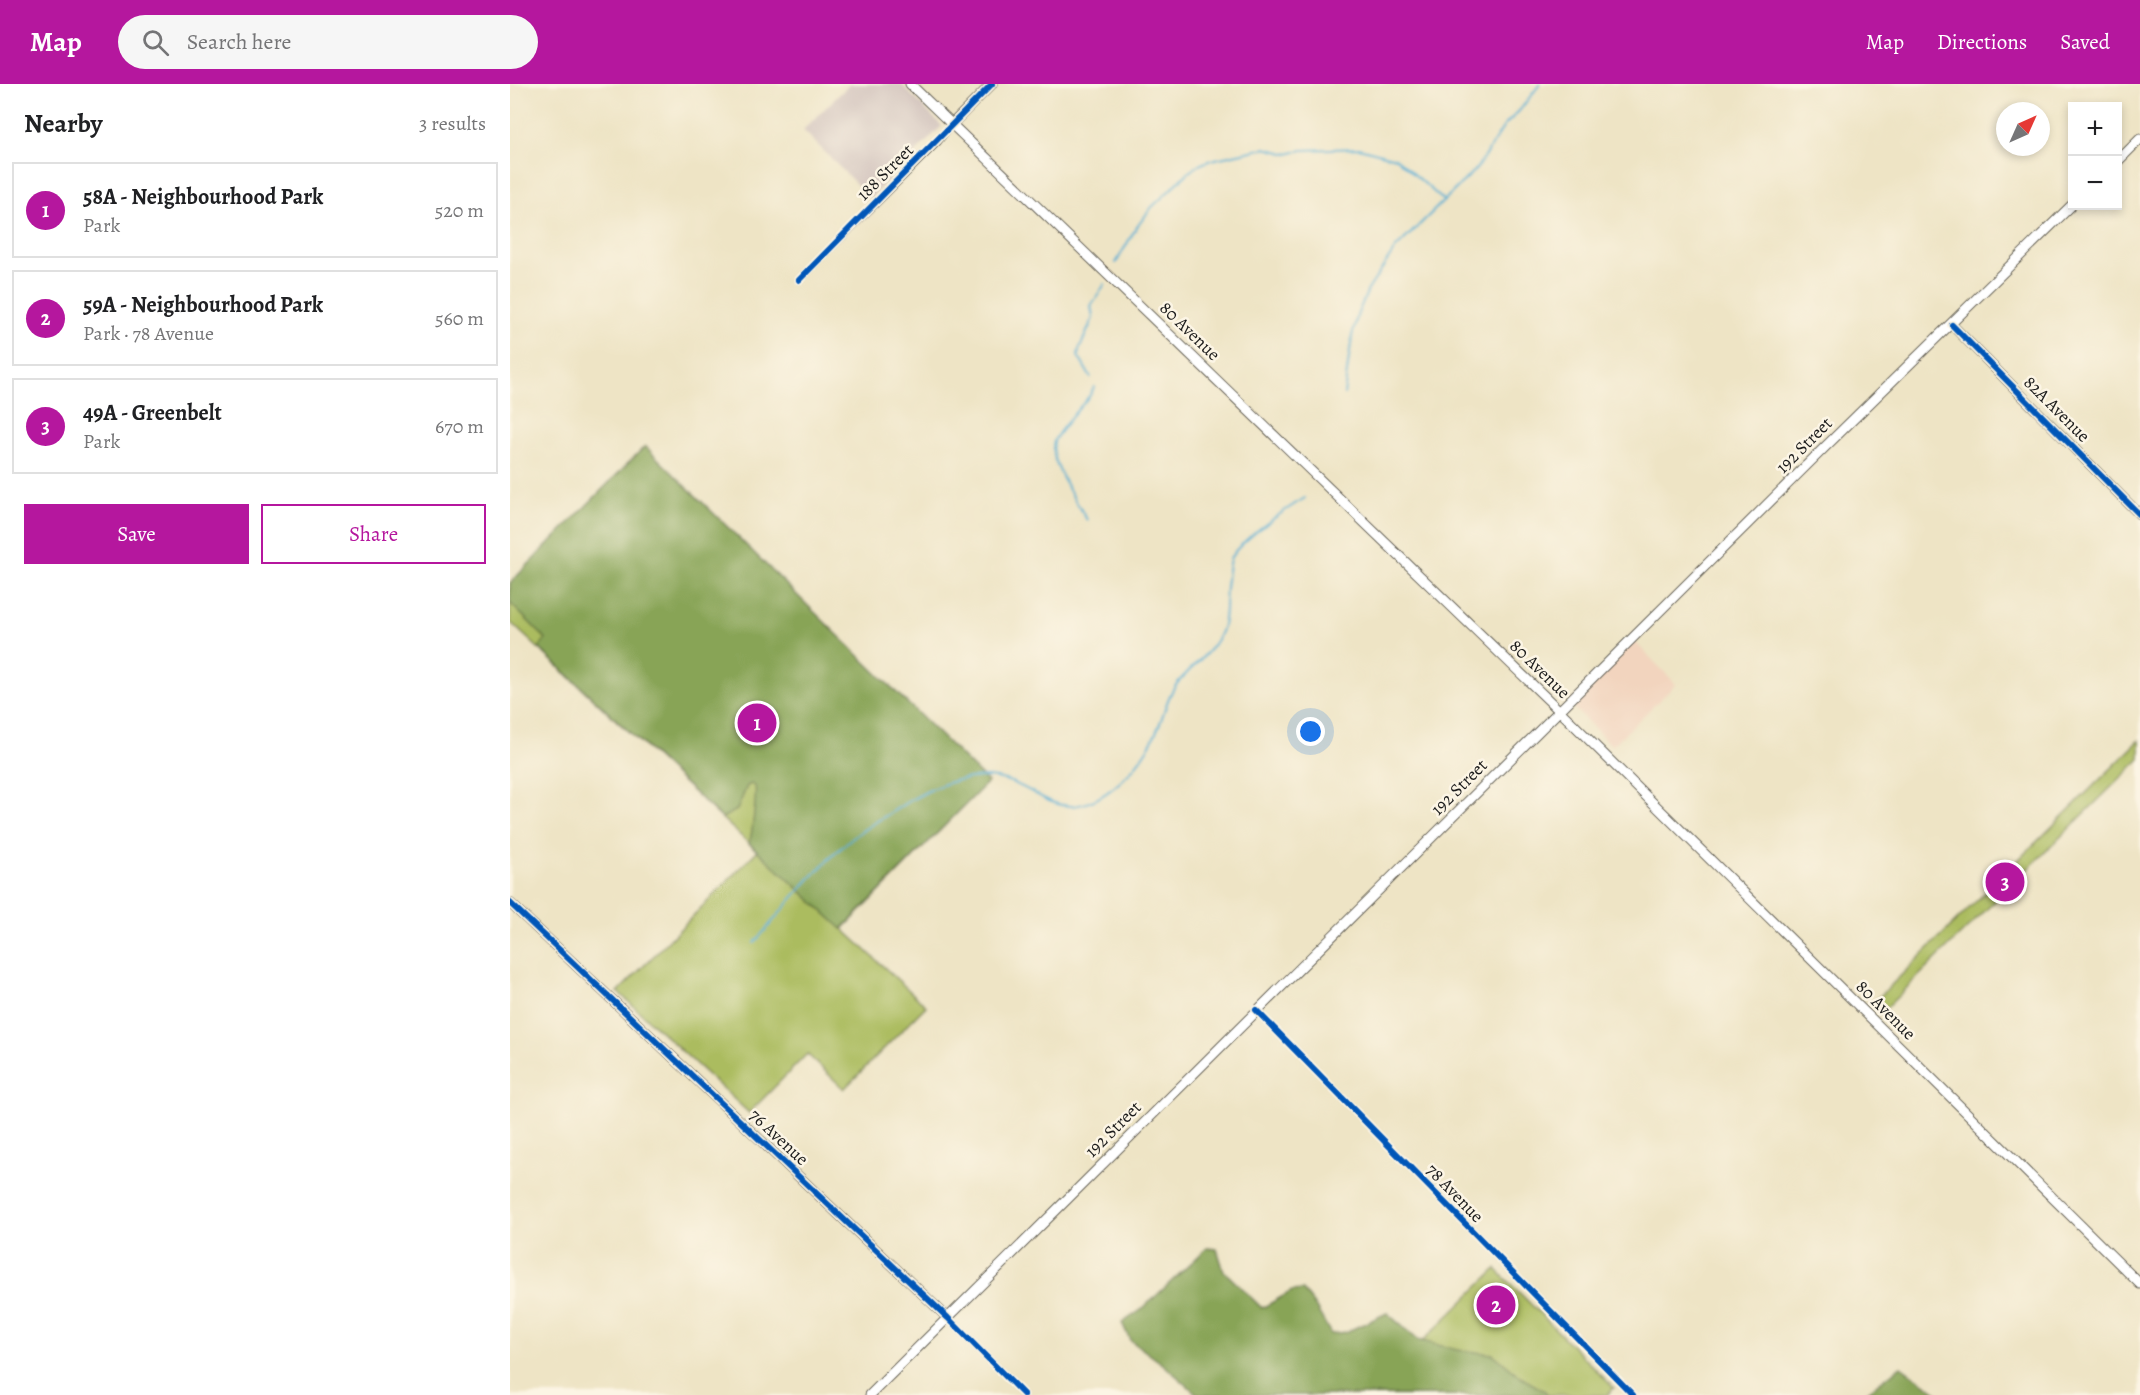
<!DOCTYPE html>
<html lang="en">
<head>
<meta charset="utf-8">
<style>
	body { margin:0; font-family:Alegreya,serif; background:#f6f6f6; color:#202124 }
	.controls { position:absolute; right:18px; top:18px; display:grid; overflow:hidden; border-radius:0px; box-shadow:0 3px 9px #0003 }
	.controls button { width:54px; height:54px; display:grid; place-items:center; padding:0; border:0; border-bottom:2px solid #e0e0e0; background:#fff; color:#202124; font:30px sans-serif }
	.compass { position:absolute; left:1486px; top:18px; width:54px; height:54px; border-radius:50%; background:#fff; box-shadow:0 3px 9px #0003; rotate:45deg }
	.you { position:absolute; left:801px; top:648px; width:21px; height:21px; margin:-15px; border:4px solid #fff; border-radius:50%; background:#1a73e8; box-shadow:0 0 0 9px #1a73e833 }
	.badge { display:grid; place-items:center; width:39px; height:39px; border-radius:50%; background:#b5179e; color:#fff; font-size:20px; font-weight:700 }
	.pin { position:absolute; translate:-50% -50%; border:3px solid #fff; box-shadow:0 2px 6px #0006 }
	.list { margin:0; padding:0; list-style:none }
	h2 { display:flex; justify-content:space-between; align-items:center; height:78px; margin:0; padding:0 24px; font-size:26px }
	h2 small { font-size:20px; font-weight:400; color:#757577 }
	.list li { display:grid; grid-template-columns:39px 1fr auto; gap:18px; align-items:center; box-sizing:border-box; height:96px; margin:0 12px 12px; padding:0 12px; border:2px solid #e0e0e0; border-radius:0px }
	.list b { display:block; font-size:22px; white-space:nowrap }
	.list p { margin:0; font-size:20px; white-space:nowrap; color:#757577 }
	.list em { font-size:20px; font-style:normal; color:#757577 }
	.actions { display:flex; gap:12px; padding:18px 24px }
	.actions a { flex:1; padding:14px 0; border:2px solid #b5179e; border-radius:0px; text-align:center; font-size:21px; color:#b5179e }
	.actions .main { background:#b5179e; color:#fff }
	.icon { flex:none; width:33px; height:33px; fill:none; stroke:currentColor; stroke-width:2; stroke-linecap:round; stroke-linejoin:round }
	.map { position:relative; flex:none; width:1630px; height:1311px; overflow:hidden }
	header { display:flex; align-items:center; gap:36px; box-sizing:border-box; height:84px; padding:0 30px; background:#b5179e; color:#fff }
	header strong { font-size:28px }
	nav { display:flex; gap:33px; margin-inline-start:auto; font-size:21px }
	.search { width:420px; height:54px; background:#f6f6f6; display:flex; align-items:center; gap:15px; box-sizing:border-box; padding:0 21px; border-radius:33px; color:#757577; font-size:22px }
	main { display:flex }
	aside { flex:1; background:#fff }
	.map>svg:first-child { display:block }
	.built { fill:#f2d4be }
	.industrial { fill:#cfc0ba }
	.green { fill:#abbc5f; stroke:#646c3e; stroke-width:1.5 }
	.forest { fill:#88a456; stroke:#526039; stroke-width:1.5 }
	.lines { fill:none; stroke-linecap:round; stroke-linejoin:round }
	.stream { stroke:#56aed3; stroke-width:2 }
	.street-casing { stroke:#666257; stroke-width:9 }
	.secondary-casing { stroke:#666257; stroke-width:11 }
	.street { stroke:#fff; stroke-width:7 }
	.secondary { stroke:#fff; stroke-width:9 }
	.cycleway-casing { stroke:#fcf5e5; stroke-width:10 }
	.cycleway { stroke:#0057b8; stroke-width:6 }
	.labels { text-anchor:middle; stroke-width:5; stroke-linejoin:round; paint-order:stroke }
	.street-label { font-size:18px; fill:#1c1c1c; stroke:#fcf5e5 }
</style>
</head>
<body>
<header>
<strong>Map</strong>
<div class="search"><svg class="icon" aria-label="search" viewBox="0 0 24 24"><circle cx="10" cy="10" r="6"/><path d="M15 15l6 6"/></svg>Search here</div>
<nav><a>Map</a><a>Directions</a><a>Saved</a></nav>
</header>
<main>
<aside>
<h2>Nearby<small>3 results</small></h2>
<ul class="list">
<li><span class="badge">1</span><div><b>58A - Neighbourhood Park</b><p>Park</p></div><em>520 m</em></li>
<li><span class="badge">2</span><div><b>59A - Neighbourhood Park</b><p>Park · 78 Avenue</p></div><em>560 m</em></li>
<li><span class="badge">3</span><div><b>49A - Greenbelt</b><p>Park</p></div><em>670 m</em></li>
</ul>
<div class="actions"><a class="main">Save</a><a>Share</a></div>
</aside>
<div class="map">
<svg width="1630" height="1311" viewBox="0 0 1630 1311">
	<rect width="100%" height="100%" fill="#fcf5e5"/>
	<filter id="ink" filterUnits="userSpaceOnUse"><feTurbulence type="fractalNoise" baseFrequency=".0167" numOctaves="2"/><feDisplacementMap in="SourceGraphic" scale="12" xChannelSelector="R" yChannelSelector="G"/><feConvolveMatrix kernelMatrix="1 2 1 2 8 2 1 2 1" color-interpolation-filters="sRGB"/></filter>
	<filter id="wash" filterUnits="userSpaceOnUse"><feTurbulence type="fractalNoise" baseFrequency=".008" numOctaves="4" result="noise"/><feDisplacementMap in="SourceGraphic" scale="24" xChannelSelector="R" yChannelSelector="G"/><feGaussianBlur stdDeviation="1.35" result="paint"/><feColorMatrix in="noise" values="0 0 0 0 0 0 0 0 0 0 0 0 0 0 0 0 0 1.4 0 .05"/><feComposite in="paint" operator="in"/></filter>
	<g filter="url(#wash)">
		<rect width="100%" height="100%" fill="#eee4c5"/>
		<path class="built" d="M1123,556L1166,600L1102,662L1059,619Z"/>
		<path class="industrial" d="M340,0H391L432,42L360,114L293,46Z"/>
		<path class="green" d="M0,499L462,714L333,845L416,922L334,1005L297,970L239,1029L108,908L247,767L0,538Z
			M1630,656V675L1370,930L1361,921Z
			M986,1185L1104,1304L1097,1311H858Z"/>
		<path class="forest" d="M135,362L478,698L332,845L239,759C242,753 247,708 245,702L241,700L237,702L227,726L212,734L29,564L36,555L0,519V499Z
			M697,1164L707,1165L714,1187L752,1224L782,1207L793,1206L805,1222L821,1250L836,1248L877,1229L908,1256L947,1266L983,1270L1012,1294L1035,1307L1037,1311H688L654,1281L620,1256L612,1239L631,1226Z
			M1391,1282L1431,1311H1353Z"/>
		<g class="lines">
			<path class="stream" d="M606,179L626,144L642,123L679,88L689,81L701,76L755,64L778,70L792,66L849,64L886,74L934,117
				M581,294L568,272L569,266L583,234L581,222L595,200
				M834,310L842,252L848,229L858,206L885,165L967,84L994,42L1010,26L1030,0
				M577,436C568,420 535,373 545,355C554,340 569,325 580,311L584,303
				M244,859C276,823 306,783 344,753C355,744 369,736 382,728C409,710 439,693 474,693C528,693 544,750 603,704C624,688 641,663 650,639C655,627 658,610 666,601C680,583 704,568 712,545C717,529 714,512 717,496C718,489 718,479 721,473C732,455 776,425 795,414"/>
		</g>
	</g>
	<g filter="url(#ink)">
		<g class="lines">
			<g class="street-casing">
				<path id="street" d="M289,196L428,57L442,40
					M746,926L1123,1311
					M438,1234L514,1311"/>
			</g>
			<g class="secondary-casing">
				<path id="secondary" d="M400,0L1057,634L1630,1200
					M442,40L482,0
					M1608,77L1630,55
					M1442,241L1630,431
					M0,819L438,1234
					M360,1311L1316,362L1562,121"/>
			</g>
			<use href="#street" class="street"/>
			<use href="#secondary" class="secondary"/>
			<g class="cycleway-casing">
				<path id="cycleway" d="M289,196L482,0
					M1442,241L1630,431
					M0,819L438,1234L514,1311
					M746,926L1123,1311"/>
			</g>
			<use href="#cycleway" class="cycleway"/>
		</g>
	</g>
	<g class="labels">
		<g class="street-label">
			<text transform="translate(375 88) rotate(-45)" y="6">188 Street</text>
			<text transform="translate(680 247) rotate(44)" y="6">80 Avenue</text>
			<text transform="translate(1547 325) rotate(45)" y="6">82A Avenue</text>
			<text transform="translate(1294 361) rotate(-45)" y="6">192 Street</text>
			<text transform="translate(1030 585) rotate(44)" y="6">80 Avenue</text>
			<text transform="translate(949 703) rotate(-45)" y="6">192 Street</text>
			<text transform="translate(1376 926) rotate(45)" y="6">80 Avenue</text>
			<text transform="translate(603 1045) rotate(-45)" y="6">192 Street</text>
			<text transform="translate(269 1053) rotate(43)" y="6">76 Avenue</text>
			<text transform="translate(945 1109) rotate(46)" y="6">78 Avenue</text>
		</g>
	</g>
</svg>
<div class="controls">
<button>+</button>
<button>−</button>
</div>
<svg class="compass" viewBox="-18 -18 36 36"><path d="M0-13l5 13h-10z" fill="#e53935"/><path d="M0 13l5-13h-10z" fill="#757577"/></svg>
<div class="you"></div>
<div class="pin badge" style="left:247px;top:639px">1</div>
<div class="pin badge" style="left:986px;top:1221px">2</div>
<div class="pin badge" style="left:1495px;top:798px">3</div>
</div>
</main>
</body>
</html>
